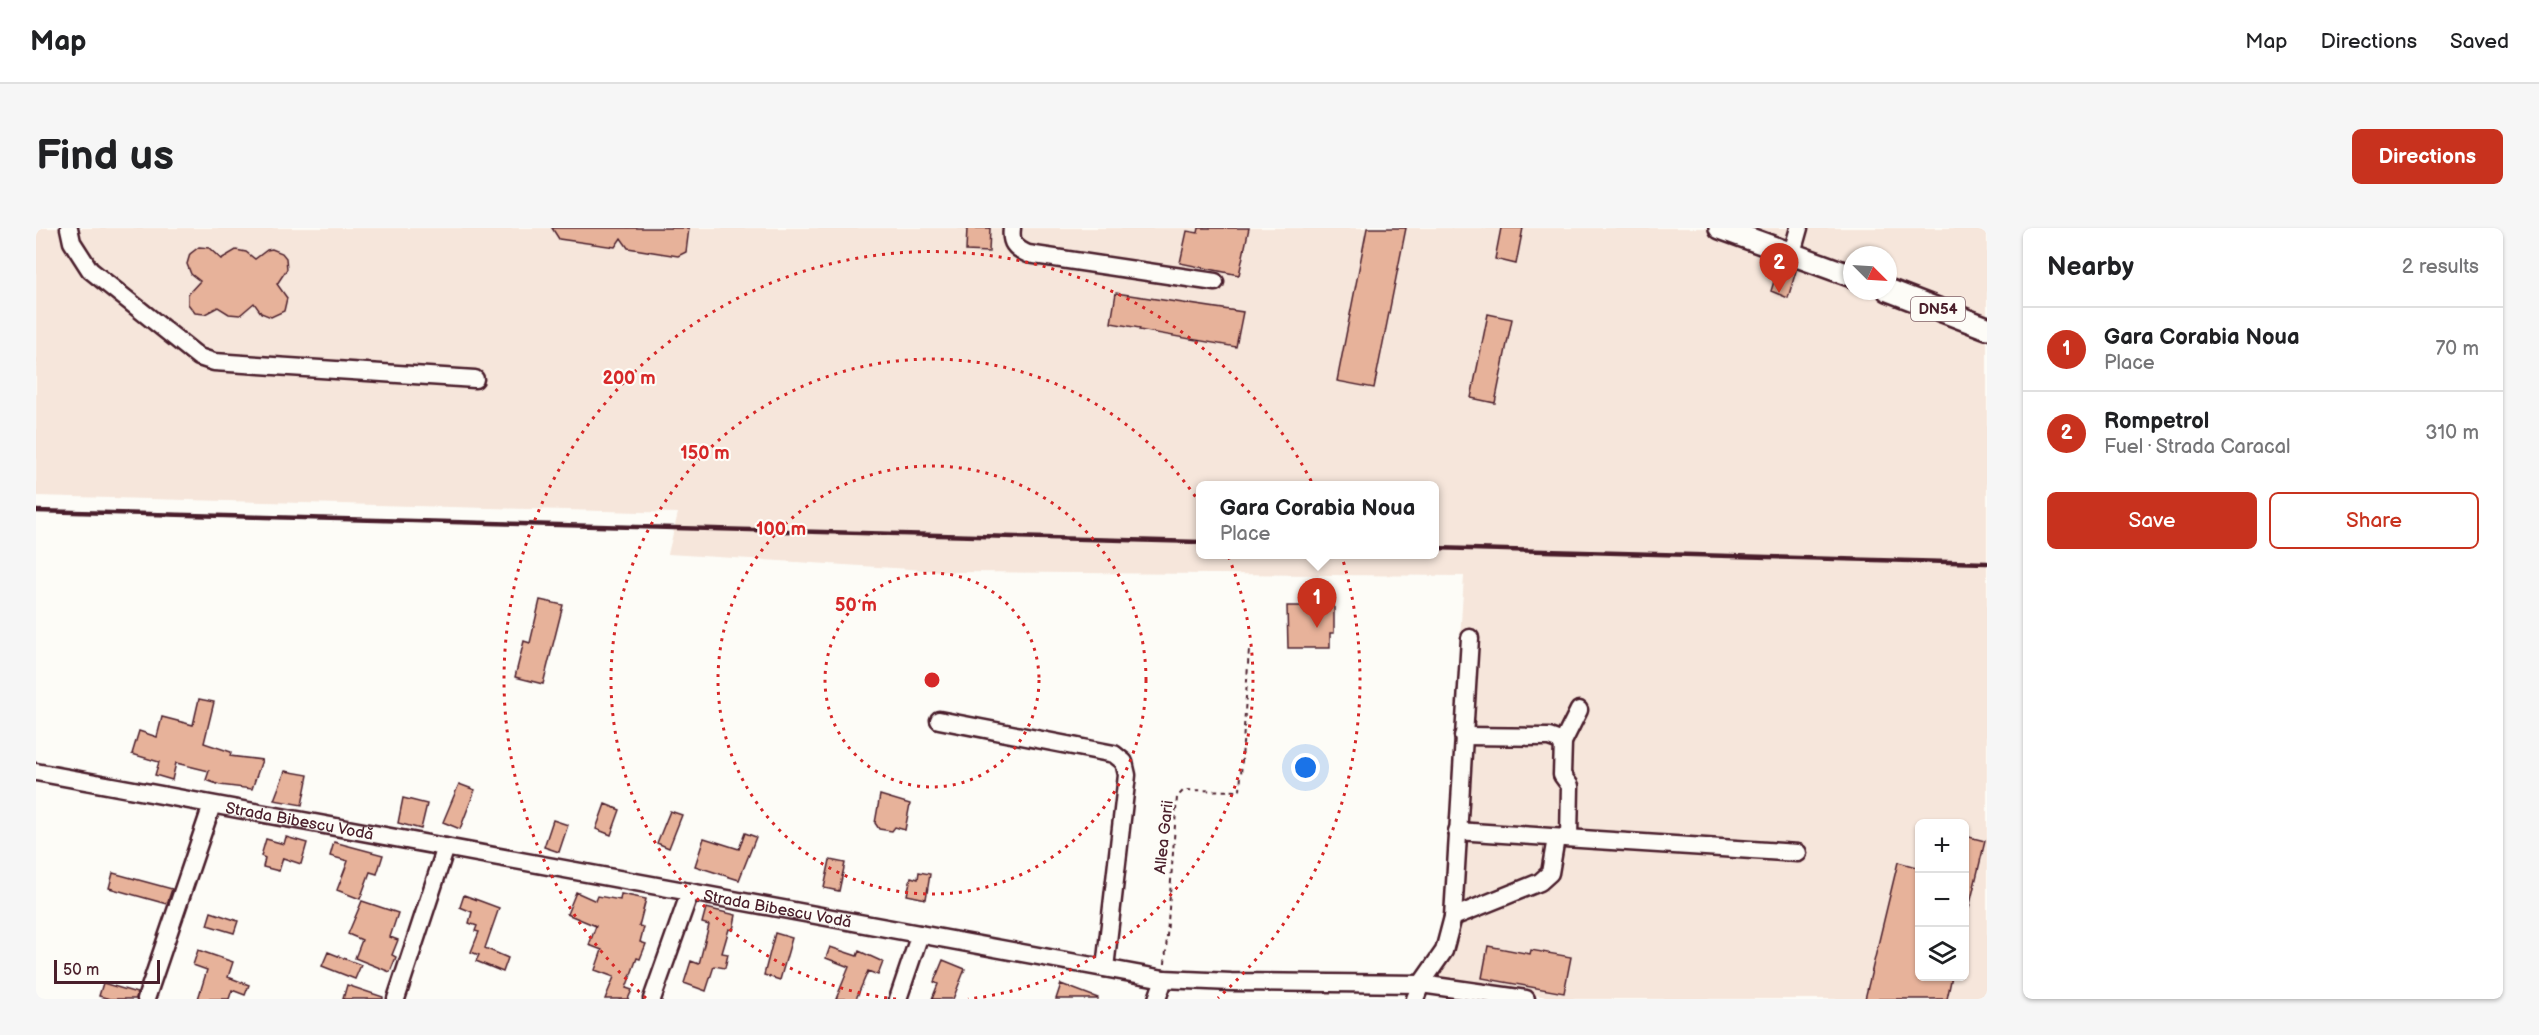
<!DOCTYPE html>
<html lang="en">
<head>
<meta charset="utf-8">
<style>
	body { margin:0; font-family:"Balsamiq Sans",sans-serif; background:#f6f6f6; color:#202124 }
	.controls { position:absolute; right:18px; bottom:18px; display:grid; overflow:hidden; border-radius:9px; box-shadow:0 2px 4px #0004 }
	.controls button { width:54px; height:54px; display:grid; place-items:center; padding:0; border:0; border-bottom:2px solid #e0e0e0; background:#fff; color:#202124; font:30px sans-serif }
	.compass { position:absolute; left:1807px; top:18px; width:54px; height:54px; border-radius:50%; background:#fff; box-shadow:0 2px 4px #0004; rotate:114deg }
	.scale { position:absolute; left:18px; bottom:15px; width:106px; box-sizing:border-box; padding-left:6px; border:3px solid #4a1f2b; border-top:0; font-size:16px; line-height:21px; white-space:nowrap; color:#4a1f2b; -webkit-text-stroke:4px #fdfcf7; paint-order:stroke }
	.you { position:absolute; left:1270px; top:540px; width:21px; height:21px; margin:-15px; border:4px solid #fff; border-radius:50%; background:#1a73e8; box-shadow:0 0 0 9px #1a73e833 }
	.badge { display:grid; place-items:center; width:39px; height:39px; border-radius:50%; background:#c8321e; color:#fff; font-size:20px; font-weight:700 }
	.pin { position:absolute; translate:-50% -50px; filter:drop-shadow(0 2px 3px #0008) }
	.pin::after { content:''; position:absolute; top:32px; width:21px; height:18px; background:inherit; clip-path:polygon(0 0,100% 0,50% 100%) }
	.popup { position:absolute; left:1160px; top:253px; width:243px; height:78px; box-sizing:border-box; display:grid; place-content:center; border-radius:9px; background:#fff; filter:drop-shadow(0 2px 4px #0005); font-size:20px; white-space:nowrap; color:#757577 }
	.popup b { font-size:22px; color:#202124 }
	.popup::after { content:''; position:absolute; left:50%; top:100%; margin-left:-12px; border:12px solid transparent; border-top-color:#fff }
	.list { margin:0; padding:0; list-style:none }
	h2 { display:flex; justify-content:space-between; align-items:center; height:78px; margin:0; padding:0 24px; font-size:26px }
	h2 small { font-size:20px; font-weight:400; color:#757577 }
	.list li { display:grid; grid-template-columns:39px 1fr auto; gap:18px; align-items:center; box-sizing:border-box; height:84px; padding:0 24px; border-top:2px solid #e0e0e0 }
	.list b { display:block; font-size:22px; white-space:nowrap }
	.list p { margin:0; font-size:20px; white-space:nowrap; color:#757577 }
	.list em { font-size:20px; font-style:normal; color:#757577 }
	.actions { display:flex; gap:12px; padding:18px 24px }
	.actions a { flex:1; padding:14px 0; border:2px solid #c8321e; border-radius:9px; text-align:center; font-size:21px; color:#c8321e }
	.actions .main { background:#c8321e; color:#fff }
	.icon { flex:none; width:33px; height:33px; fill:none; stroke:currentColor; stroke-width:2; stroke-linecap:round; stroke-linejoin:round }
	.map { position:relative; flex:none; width:1951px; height:771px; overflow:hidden; border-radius:9px }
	header { display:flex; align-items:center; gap:36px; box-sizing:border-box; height:84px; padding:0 30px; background:#fff; border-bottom:2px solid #e0e0e0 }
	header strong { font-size:28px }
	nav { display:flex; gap:33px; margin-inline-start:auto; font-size:21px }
	.intro { display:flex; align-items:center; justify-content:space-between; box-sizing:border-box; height:144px; padding:0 36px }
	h1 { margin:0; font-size:42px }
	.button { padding:15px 27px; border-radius:9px; background:#c8321e; color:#fff; font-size:21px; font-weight:700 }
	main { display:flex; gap:36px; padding:0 36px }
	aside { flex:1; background:#fff; border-radius:9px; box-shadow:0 2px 4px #0004 }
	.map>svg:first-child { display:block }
	.built { fill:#f6e6db; fill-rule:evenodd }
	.building { fill:#e7b29a; stroke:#4a1f2b; stroke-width:1.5 }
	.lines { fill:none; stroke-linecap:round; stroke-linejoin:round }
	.minor-casing { stroke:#4a1f2b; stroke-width:21 }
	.major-casing { stroke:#4a1f2b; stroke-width:26 }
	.path { stroke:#4a1f2b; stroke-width:2; stroke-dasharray:4.5 4.5; stroke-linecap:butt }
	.minor { stroke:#fdfcf7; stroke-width:16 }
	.major { stroke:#fdfcf7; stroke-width:21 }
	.rail { stroke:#4a1f2b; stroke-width:4.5 }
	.ring { fill:none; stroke:#d62828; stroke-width:3; stroke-dasharray:3 6 }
	.labels { text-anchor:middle; stroke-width:4.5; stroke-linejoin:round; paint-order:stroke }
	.shield { fill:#fdfcf7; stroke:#806168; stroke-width:1.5 }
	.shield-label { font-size:15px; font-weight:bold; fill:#4a1f2b }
	.street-label { font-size:16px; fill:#4a1f2b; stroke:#fdfcf7 }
	.centre { fill:#d62828; stroke:#fdfcf7; stroke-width:3 }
	.ring-label { font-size:18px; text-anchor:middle; font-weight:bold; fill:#d62828; stroke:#fdfcf7; stroke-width:4.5; stroke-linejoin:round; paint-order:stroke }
</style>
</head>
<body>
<header>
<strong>Map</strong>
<nav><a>Map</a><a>Directions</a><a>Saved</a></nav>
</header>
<div class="intro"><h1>Find us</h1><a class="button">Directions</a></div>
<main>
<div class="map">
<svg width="1951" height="771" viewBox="0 0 1951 771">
	<rect width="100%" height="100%" fill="#fdfcf7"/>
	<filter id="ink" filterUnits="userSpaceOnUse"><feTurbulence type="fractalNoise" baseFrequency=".0167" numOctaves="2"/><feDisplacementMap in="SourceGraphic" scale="12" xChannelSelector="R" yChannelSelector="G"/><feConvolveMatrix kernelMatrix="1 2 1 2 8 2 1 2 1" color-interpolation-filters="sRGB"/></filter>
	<g filter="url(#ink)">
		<path class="built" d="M0,0H1951V771H1525L1402,753L1428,348L923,344L632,326L642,285L0,268ZM1816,27H1852V63H1816ZM1164,258H1398V326H1164ZM1884,596H1928V748H1884Z"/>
		<path class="building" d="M516,0H653L650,24L642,28L592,20L585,10L579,19L523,11Z
			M931,0H954L953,24L930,23Z
			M1163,0H1213L1203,47L1144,35L1151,3L1162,5Z
			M1331,0H1370L1338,160L1301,153Z
			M1465,0H1487L1480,36L1459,31Z
			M163,19L173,20L185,31L200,22L210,24L219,31L231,22L236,21L246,25L250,30L251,41L241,56L251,70L248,83L235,89L225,85L218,75L204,87L193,86L182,79L169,86L159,85L152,76V66L164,53L155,46L151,36L154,26Z
			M1743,37L1760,43L1752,70L1735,63Z
			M1080,65L1207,84L1200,119L1103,102L1104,100L1075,95Z
			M1452,86L1476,91L1459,175L1435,170Z
			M504,372L527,377L507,456L479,449L488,413L494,415Z
			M1251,378H1298V405H1294V420H1252Z
			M163,471L178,474L168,515L195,524L194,528L226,532L216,561L184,557L170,552L173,543L140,535L136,552L119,547L123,534L96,526L103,503L121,509L126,489L157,497Z
			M249,543L272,547L266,577L238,572Z
			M423,556L439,562L424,601L407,594Z
			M844,567L874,576L869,602L859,599L856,603L843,601L839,595Z
			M367,570L391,576L385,601L362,595Z
			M569,576L584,582L575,607L560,601Z
			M634,583L646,587L633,620L621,615Z
			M517,592L532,597L523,624L508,619Z
			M709,605L720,609L703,652L659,638L668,610L703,621Z
			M1929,608L1949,613L1933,680L1929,679Z
			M250,609L271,615L265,636L247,630L243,643L227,639L229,630L225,628L230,611L248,616Z
			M298,614L347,627L341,646L334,644L324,671L301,662L312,633L294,628Z
			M794,632L809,635L803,663L788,660Z
			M1862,634L1884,640V748H1916L1911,771H1829Z
			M883,644L894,646L890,671L871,667L875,649L882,651Z
			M77,645L136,661L131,676L73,660Z
			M540,664L560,673L562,668L584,672L585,666L610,671L603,698L608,699L604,714L610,716L604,731L601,730L590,760L596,762L592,771H569L578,749L559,742L566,722L553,717L560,698L531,686Z
			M428,667L463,680L449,720L472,730L467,744L440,733L443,727L435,724L443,704L439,703L441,698L433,695L436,684L424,679Z
			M326,673L362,685L354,709L362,712L356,727L360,729L354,744L319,730L326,712L312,706Z
			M670,680L700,687L697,702L693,701L686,725L692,726L689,740L678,738L670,763L648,755L655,733L663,736L673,697L666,695Z
			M175,684L202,693L198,705L171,697Z
			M739,705L756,710L744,752L728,747Z
			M1452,718L1494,726L1495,722L1535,729L1528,765L1446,750Z
			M794,719L821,728L823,723L847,734L842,747L832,743L820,771H800L813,739L790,730Z
			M162,722L197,734L192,749L213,757L209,767L196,762L193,771H162L171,742L157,737Z
			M292,724L325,737L319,751L286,738Z
			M907,732L929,741L917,771H896L902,756L898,754Z
			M67,755L101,765L100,771H74L63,768Z
			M1025,756L1062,770V771H1020Z
			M311,757L347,769V771H307Z"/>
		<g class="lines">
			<g class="minor-casing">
				<g id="minor">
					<path d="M33,0L36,14L54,42L163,129L178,134L439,151"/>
					<path d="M976,0C974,15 979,20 992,26L1179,54"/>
					<path d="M1756,25L1763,0"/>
					<path d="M903,492L1078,526L1088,534L1091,547L1069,740"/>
					<path d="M1427,508L1513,509L1527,514"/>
					<path id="s1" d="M0,544L1128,751L1195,754L1385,756L1490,771"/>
					<path d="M1421,603L1762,625"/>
					<path d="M1533,610L1534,558L1526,547L1527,514L1543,482"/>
					<path d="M1417,689L1504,654L1514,645L1520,610"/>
					<path d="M110,771L176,577"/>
					<path d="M360,771L410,619"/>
					<path d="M616,771L654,664"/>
					<path d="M862,771L884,706"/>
					<path d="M1121,771L1128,751"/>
					<path d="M1379,771L1385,756L1408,723L1417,689L1434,410"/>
				</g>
			</g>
			<g class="major-casing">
				<path id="major" d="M1684,0L1816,48
					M1852,62L1951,100"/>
			</g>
			<path class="path" d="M1129,736L1141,569L1148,562L1204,563L1213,421"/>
			<use href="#minor" class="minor"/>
			<use href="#major" class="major"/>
			<path class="rail" d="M0,283L1164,314
				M1398,320L1951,335"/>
		</g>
	</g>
	<g class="ring">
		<circle cx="896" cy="452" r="107"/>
		<circle cx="896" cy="452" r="214"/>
		<path d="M860 771A321 321 0 1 1 932 771"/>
		<path d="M610 770A428 428 0 1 1 1182 770"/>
	</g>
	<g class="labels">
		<rect class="shield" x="1875" y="69" width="54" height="24" rx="4.5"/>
		<g class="shield-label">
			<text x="1902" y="86">DN54</text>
		</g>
		<g class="street-label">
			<text dy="6" stroke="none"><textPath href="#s1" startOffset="268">Strada Bibescu Vodă</textPath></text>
			<text transform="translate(1127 609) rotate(-84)" y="6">Allea Garii</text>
			<text dy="6" stroke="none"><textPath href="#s1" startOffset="754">Strada Bibescu Vodă</textPath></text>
		</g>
	</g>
	<circle cx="896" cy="452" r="9" class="centre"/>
	<g class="ring-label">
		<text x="593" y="156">200 m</text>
		<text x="669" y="231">150 m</text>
		<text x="745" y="307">100 m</text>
		<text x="820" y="383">50 m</text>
	</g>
</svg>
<div class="controls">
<button>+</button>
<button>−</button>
<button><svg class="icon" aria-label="layers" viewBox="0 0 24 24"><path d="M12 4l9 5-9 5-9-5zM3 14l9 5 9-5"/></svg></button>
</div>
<svg class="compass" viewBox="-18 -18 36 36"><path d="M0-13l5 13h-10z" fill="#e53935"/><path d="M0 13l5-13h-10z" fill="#757577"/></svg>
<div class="scale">50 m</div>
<div class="you"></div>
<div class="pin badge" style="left:1281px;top:400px">1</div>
<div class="popup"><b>Gara Corabia Noua</b>Place</div>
<div class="pin badge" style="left:1743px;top:65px">2</div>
</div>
<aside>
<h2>Nearby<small>2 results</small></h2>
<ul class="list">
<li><span class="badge">1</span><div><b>Gara Corabia Noua</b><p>Place</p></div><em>70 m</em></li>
<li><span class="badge">2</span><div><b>Rompetrol</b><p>Fuel · Strada Caracal</p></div><em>310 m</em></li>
</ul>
<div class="actions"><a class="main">Save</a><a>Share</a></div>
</aside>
</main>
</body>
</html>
